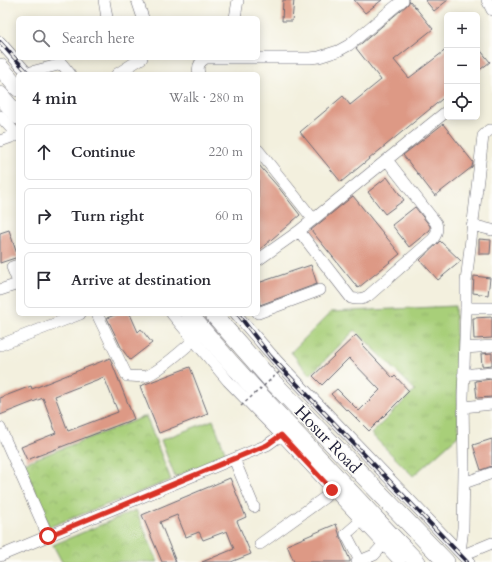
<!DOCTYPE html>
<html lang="en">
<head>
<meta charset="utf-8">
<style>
	body { margin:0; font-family:Cardo,serif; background:#f2f2f3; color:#2b2b33 }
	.controls { position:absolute; right:12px; top:12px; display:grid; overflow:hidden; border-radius:6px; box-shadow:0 2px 10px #0003 }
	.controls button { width:36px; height:36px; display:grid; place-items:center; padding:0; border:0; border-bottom:1px solid #e1e1e2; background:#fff; color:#2b2b33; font:20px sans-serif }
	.stop { position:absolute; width:12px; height:12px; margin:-9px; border:3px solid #d93025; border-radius:50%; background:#fff }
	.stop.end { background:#d93025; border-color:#fff; box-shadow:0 1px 4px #0008 }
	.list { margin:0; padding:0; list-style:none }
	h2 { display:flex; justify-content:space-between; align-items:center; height:52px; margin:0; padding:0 16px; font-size:17px }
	h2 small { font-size:13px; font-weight:400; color:#7c7c81 }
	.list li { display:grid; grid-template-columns:26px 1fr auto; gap:12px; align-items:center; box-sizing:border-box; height:56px; margin:0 8px 8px; padding:0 8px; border:1px solid #e1e1e2; border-radius:6px }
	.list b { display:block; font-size:15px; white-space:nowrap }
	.list em { font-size:13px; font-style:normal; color:#7c7c81 }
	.icon { flex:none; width:22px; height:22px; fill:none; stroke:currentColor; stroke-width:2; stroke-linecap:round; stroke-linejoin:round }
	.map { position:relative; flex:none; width:492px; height:562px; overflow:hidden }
	.search { position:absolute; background:#fff; box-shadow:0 2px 10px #0003; left:16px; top:16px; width:244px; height:44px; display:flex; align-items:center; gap:10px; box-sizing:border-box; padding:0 14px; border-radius:6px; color:#7c7c81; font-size:15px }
	.panel { position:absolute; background:#fff; box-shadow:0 2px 10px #0003; left:16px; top:72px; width:244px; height:244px; border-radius:6px }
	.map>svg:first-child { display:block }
	.grass { fill:url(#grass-tufts); stroke:#65785a }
	.park { fill:url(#park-crowns); stroke:#65785a }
	.pitch { fill:#a8cf79; stroke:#65785a }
	.building { fill:#dd9985; fill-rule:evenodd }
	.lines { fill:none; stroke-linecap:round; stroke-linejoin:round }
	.minor-casing { stroke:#6b6a74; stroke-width:12 }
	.highway-casing { stroke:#6b6a74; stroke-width:18 }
	.minor { stroke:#fff; stroke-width:11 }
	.highway { stroke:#fff; stroke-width:17 }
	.rail-casing { stroke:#22223b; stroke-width:4 }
	.rail { stroke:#fdfcf7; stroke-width:2.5; stroke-dasharray:8; stroke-linecap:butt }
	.path-bridge { stroke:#6b6a74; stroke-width:1.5; stroke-dasharray:3 3; stroke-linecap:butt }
	.route { stroke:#d93025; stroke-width:5 }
	.labels { text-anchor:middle; stroke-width:3; stroke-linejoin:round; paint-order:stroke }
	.street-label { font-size:17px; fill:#22223b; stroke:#fdfcf7 }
</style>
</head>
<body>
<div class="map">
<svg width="492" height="562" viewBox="0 0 492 562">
	<defs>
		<pattern id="grass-tufts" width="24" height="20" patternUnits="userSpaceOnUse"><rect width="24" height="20" fill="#a8cf79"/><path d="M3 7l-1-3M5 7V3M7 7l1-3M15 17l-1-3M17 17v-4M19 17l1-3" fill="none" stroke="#90b16a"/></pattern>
		<pattern id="park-crowns" width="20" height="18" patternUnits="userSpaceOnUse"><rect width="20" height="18" fill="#a8cf79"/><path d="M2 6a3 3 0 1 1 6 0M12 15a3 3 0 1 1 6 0" fill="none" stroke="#90b16a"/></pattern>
	</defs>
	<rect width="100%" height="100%" fill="#fdfcf7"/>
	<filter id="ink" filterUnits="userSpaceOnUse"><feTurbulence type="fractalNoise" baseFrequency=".025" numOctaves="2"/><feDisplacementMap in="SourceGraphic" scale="8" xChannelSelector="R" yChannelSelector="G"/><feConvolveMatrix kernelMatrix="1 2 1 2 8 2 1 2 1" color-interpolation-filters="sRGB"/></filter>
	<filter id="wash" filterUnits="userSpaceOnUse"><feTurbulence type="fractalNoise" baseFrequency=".012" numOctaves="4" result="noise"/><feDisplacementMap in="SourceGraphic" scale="16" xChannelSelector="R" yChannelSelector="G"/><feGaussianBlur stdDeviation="0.9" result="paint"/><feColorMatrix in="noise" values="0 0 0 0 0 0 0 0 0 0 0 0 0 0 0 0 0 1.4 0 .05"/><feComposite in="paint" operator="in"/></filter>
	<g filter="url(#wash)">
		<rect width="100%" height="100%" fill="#f3f0de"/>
		<path class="grass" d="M455,306L459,435L413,476L371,434L415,390L355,330L310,375L291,352L331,312Z"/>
		<path class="park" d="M146,416L171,480L49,527L24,463Z
			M136,510L158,562H62L53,545Z"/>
		<path class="pitch" d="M213,420L227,457L175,477L161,440Z"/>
		<g id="blocks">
			<path class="building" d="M283,0H294L292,21H282Z
				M354,0H382L365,13Z
				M425,0H448L434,11Z
				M410,1L433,29L394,60L409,78L447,49V95L341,182L300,132L343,96L350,105L381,80L356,48L407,5Z
				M477,46L490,62L477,72Z
				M443,124L473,162L472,167L435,196L403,155Z
				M258,164L279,188L300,215L258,251Z
				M387,177L404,200L385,214L368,192Z
				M353,196L400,254L358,288L311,230Z
				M415,207L430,226V230L409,247L392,225Z
				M9,230L18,257L0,263V233Z
				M479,239L491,240L490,254H479Z
				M440,241L461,261L438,280L420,260Z
				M311,265L317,284L260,305L258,297V283Z
				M474,276L490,278L488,295L473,293Z
				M117,314H130L138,332L141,329L152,343L130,360L122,349L107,318Z
				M492,317V338L474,339L473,318Z
				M356,335L364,344L362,345L393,378L395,376L409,391L369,431L347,409L346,410L331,394L337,389L359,411L380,390L349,358L322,385L313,376Z
				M492,353V365L482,366L481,354Z
				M110,358L134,419L27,460L21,447L56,433L43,398L0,415V398L31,386L32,389ZM104,377L118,412L68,431L55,396Z
				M190,367L208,414L159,433L140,386Z
				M492,379V397L477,398L475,381Z
				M492,439V466L481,470L473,445Z
				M230,478L246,517L237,521L251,554L231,562H202L234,549L227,531L203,540L199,532L186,537L177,515L160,522L176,562H162L142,515Z
				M336,524L339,533L340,537L350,560V562H294L287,545Z"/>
		</g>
	</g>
	<g filter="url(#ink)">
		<use href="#blocks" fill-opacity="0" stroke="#6b6a74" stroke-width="1"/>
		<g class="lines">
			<g class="minor-casing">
				<path id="minor" d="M104,0L107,18
					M137,0L143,18
					M487,0L492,10
					M235,18L238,0
					M0,42L28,74
					M27,73L62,64L70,74
					M117,74L142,58
					M199,74C197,66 199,62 206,58H310L319,57L338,51L349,45L403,0
					M0,116L18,136
					M0,141L17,135
					M258,150L313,219
					M472,225L492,230
					M299,231L351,298C357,300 363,299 368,296L433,239C437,234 438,230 436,223L387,160
					M258,260L299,231L447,111
					M18,265L12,267L18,282
					M0,290L18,284
					M466,308H492
					M258,313L320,290
					M97,314L127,376C133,376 140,377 146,376C157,373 185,348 194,340
					M172,314L228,381L281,435L400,562
					M236,314L278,362L469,562
					M0,345L80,314
					M465,348L492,346
					M463,375L492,372
					M463,407L492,404
					M0,428L48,536
					M234,459L254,507
					M464,483L492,473
					M260,544L324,498L332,490
					M460,552L463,528L464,470L463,397L466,308V282L483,136L489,130H492
					M463,555L492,543
					M0,556L267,445L281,435
					M360,561L346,534L362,520
					M357,562L374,555L383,545"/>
			</g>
			<g class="highway-casing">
				<path id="highway" d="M0,67L18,88
					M0,95L18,116
					M189,314L230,362L260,395L387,531L417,562
					M213,314L269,378L446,562"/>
			</g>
			<use href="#minor" class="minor"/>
			<use href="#highway" class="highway"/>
			<g class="rail-casing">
				<path id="rail" d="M0,42L29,74
					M238,314L270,356L467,562"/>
			</g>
			<use href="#rail" class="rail"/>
			<path class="path-bridge" d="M241,406L285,367"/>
		</g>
	</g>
	<g class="lines" filter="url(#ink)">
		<path class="route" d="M48,536L267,445L281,435L332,490"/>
	</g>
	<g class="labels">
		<g class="street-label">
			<text transform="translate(328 439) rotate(46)" y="6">Hosur Road</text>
		</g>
	</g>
</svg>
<div class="controls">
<button>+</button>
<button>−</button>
<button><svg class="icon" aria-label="locate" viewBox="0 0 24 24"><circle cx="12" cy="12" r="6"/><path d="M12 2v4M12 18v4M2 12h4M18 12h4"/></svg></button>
</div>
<div class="stop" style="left:48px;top:536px"></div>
<div class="stop end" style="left:332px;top:490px"></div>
<div class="search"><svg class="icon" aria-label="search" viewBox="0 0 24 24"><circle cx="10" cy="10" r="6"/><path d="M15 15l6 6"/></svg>Search here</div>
<section class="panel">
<h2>4 min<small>Walk · 280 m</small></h2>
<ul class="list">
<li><svg class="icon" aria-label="ahead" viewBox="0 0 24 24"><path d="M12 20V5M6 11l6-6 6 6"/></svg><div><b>Continue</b></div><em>220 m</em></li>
<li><svg class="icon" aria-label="right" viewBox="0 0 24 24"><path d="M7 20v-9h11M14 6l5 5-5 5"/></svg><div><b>Turn right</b></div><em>60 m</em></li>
<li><svg class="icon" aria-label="arrive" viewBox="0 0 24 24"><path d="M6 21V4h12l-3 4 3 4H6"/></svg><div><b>Arrive at destination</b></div></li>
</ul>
</section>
</div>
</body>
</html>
